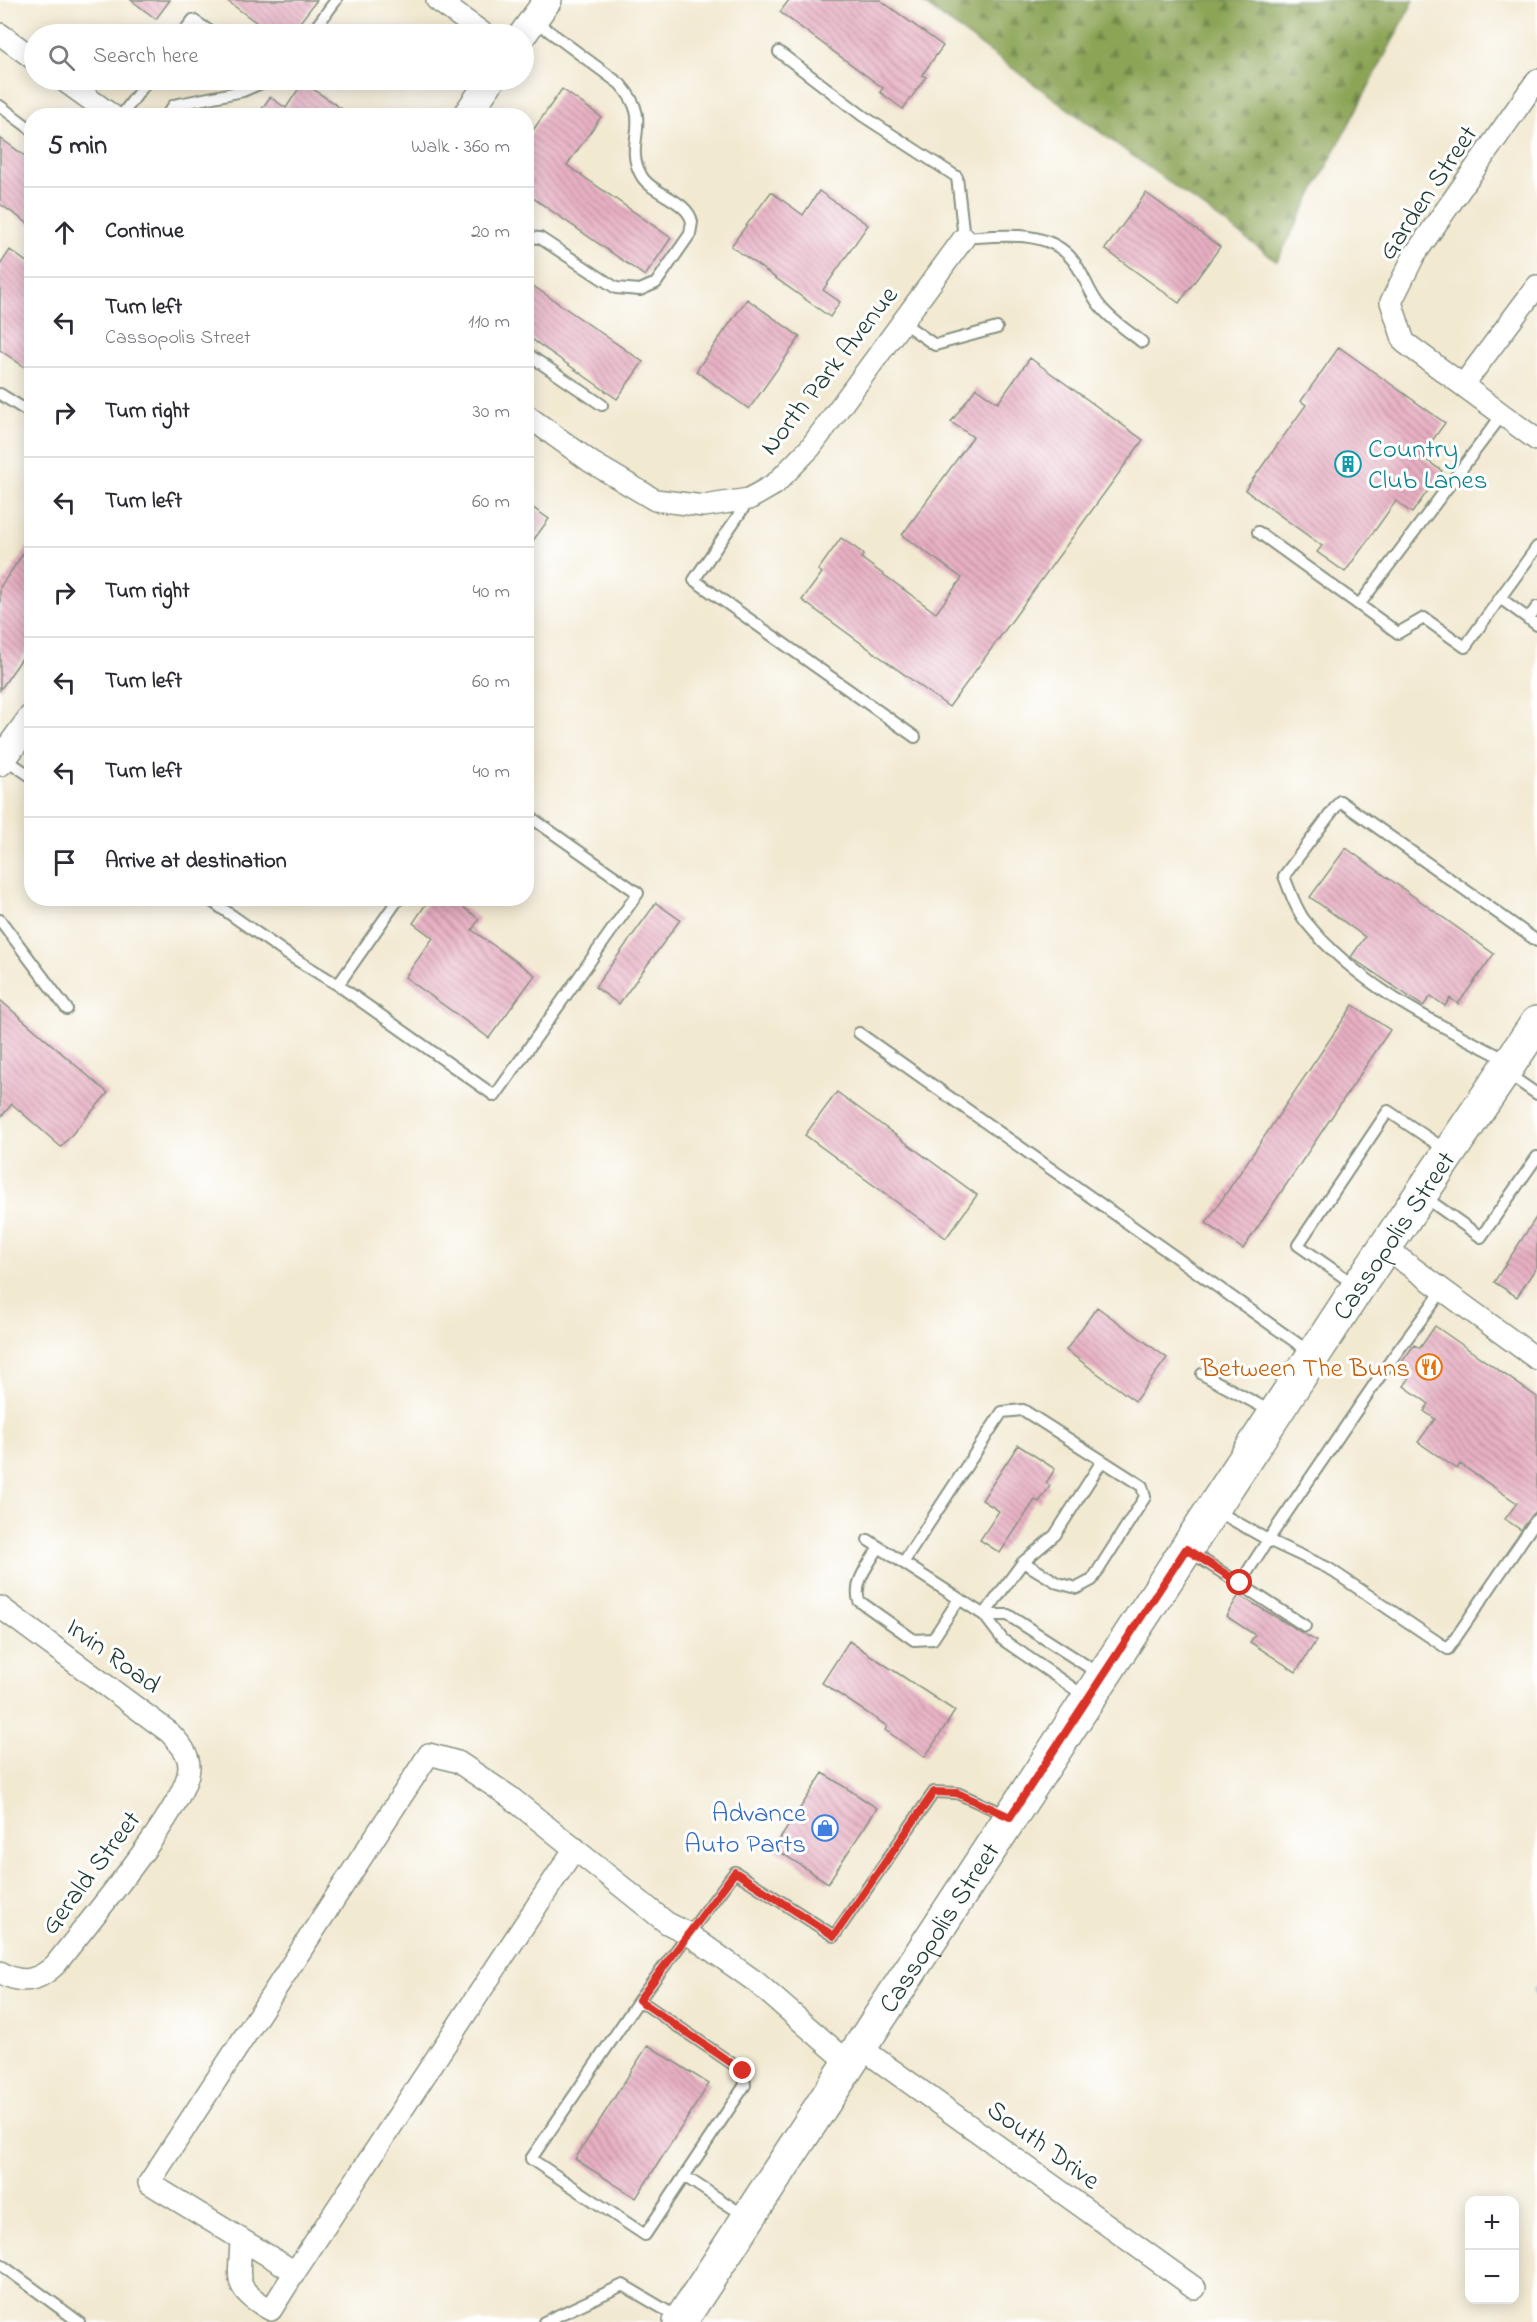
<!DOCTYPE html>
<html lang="en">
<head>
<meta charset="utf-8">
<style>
	body { margin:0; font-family:"Indie Flower",sans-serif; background:#f7f7f7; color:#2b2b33 }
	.controls { position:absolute; right:18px; bottom:18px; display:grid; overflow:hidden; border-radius:12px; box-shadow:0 3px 15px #0003 }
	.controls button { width:54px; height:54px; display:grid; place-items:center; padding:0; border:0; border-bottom:2px solid #e1e1e2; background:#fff; color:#2b2b33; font:30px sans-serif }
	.stop { position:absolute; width:18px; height:18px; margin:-14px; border:4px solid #d93025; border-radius:50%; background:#fff }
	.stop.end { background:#d93025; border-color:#fff; box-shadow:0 2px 6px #0008 }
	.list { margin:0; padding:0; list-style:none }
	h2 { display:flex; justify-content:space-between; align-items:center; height:78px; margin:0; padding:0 24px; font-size:26px }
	h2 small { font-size:20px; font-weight:400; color:#7c7c81 }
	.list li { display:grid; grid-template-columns:39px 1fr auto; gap:18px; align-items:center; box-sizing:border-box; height:90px; padding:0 24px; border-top:2px solid #e1e1e2 }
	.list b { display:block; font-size:22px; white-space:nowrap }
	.list p { margin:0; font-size:20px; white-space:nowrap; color:#7c7c81 }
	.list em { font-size:20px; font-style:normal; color:#7c7c81 }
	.icon { flex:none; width:33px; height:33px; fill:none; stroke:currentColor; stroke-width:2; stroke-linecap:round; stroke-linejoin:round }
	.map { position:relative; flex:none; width:1537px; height:2322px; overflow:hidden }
	.search { position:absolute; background:#fff; box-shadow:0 3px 15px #0003; left:24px; top:24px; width:510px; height:66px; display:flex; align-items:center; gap:15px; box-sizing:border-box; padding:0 21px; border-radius:33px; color:#7c7c81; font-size:22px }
	.panel { position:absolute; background:#fff; box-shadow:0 3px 15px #0003; left:24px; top:108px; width:510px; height:798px; border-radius:24px }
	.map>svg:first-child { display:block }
	.forest { fill:url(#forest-firs); stroke:#567045; stroke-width:1.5 }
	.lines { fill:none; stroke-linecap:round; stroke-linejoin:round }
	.stream { stroke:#609fd2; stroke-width:6 }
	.building { fill:url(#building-back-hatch) }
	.service-casing { stroke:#889382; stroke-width:14 }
	.minor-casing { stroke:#889382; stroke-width:24 }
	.tertiary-casing { stroke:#889382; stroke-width:30 }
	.primary-casing { stroke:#889382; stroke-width:36 }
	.service { stroke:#fff; stroke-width:10 }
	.minor { stroke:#fff; stroke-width:21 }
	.tertiary { stroke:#fff; stroke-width:27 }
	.primary { stroke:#fff; stroke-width:33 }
	.route { stroke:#d93025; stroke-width:8 }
	.labels { text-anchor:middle; stroke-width:6; stroke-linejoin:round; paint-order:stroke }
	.street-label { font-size:27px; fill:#1f3d34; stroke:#fff }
	.culture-label { font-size:27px; fill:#0d838f; stroke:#fff; text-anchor:start }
	.food-label { font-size:27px; fill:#c56008; stroke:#fff; text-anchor:end }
	.shop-label { font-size:27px; fill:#366cbe; stroke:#fff; text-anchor:end }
</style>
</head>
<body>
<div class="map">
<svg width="1537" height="2322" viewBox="0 0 1537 2322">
	<defs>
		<pattern id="forest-firs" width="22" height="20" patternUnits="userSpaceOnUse" patternTransform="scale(1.5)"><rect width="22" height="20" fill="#8ca456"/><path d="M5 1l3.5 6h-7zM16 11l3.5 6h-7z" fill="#728748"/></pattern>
		<pattern id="building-back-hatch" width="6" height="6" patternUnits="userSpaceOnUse" patternTransform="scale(1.5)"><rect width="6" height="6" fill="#e8b0c3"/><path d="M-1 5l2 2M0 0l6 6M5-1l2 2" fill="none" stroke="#bb909f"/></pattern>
	</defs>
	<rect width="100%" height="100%" fill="#fff"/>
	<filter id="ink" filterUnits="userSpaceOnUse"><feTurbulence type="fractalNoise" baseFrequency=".0167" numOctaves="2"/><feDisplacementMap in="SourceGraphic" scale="12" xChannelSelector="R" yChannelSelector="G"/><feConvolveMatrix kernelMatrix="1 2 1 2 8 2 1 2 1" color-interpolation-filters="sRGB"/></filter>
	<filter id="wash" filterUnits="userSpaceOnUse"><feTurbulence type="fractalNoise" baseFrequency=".008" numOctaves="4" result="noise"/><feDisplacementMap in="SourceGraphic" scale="24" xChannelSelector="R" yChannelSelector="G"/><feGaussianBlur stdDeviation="1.35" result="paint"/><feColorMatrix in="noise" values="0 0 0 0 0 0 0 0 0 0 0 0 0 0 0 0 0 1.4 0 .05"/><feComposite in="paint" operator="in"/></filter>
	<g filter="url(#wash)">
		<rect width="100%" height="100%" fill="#f2e9d1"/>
		<path class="forest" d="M919,0H1414L1277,261Z"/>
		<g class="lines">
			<path class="stream" d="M1537,1990V1993"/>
		</g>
		<g id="blocks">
			<path class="building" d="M131,0H170L156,19Z
				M226,0H317L291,34H272Z
				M789,0H880L943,46L922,75L926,77L903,109L880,92L883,88L780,12Z
				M303,82L352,116H257L270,97L286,108Z
				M562,89L601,117L567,165L671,238L645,276L526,193V140Z
				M0,138L32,161V226L0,204Z
				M819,191L868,225L823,290L840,302L830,317L731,246L771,192L803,215Z
				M1146,193L1220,247L1179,303L1105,249Z
				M10,250L32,266V372L0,350V265Z
				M526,281L643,362L617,399L526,335Z
				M747,299L800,337L749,409L696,371Z
				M1339,347L1445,423L1421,456L1442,471L1412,513L1396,501L1345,572L1317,552L1322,546L1245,490L1306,405L1301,401Z
				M1030,358L1143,440L949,707L802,600L822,573L818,570L841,538L864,554L861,558L936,613L962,578L902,535L973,437L951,422L976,388L998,403Z
				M526,503L549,519L526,550Z
				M32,541V644L0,690V587Z
				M1346,848L1494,954L1458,1004L1450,998L1445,1006L1431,996L1423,1006L1351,957L1365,937L1310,897Z
				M430,898H451L479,919L472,930L535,975L489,1038L405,977L433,938L413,923Z
				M656,903L680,920L619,1004L595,987Z
				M0,1000L108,1093L61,1147L12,1104L0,1118Z
				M1353,1005L1390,1030L1243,1249L1206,1223Z
				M837,1092L977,1195L946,1238L805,1135Z
				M1537,1216V1266L1517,1297L1494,1282Z
				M1097,1307L1167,1358L1135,1401L1066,1350Z
				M1435,1326L1537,1397V1510L1521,1530L1505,1519L1517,1503L1460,1464L1457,1469L1418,1442L1435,1419L1424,1411L1429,1404L1404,1386L1409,1379L1396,1370L1414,1345L1420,1348Z
				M1018,1445L1055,1469L1046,1483L1050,1486L1039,1502L1035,1500L1000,1553L980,1540L999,1511L982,1500Z
				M1239,1595L1316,1641L1296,1672L1250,1642L1255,1635L1226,1616Z
				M849,1641L955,1711L925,1757L885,1730L887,1726L822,1683Z
				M823,1773L877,1808L828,1883L774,1848Z
				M648,2045L709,2084L636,2198L575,2159Z"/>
		</g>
	</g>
	<g filter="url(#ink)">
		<use href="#blocks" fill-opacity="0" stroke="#889382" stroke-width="1.5"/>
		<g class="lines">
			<g class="service-casing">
				<path id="service" d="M182,34L193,20L214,34
					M311,34L336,0
					M779,52L863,116L957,177L964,238C998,236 1047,228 1072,259C1084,273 1088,292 1100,306C1111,320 1128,331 1142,342
					M0,106L32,130
					M121,116L148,80
					M166,116L174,105L243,91L268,80
					M526,237L540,238L616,288L640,290L656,283L690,234L692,222C688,200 651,194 641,175C622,141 656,123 620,84L534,20
					M902,322L935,345L997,328
					M526,353L602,405
					M0,394L32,414
					M749,500L694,580L915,737
					M1258,532L1398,633L1424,618L1465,647L1500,598
					M1537,547L1500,598L1537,625
					M1359,605L1502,415
					M1528,619L1537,607
					M4,758L32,777
					M207,898L287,954L338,985L495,1096L638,893L526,814
					M0,920L67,1009
					M338,985L399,898
					M859,1033L1311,1353
					M1507,1060C1435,1023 1358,986 1306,922C1296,910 1290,891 1284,876L1340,801L1537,941
					M1508,1074L1537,1094
					M1423,1196L1481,1237L1537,1157
					M1355,1285L1298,1245L1388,1111L1446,1150
					M1202,1374L1272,1412
					M1215,1510L1268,1540L1391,1360L1443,1290
					M868,1540L984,1615L1003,1640L1086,1697
					M879,1547C869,1564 853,1582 859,1601L914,1640L933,1639L959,1599
					M1189,1551L1305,1626
					M1023,1562L1055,1535L1102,1461
					M903,1563L1002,1412L1023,1410L1142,1486L1145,1497L1092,1580L1077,1588L1058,1583L1023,1562L984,1615
					M1240,1583L1268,1540L1328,1568L1448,1649L1537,1519
					M984,1615H1008L1101,1675
					M639,2000L743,2071L745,2085L645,2235L531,2159L639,2000L735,1872L834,1936L934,1792L957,1793L1009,1816
					M684,2176L745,2216
					M0,2264L79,2322
					M544,2322L623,2285L679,2318"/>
			</g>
			<g class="minor-casing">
				<path id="minor" d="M437,0L484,34
					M0,34L34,59
					M63,80L113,116
					M1537,80L1415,254L1391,302L1404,342L1537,440
					M1463,385L1537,286
					M526,415L591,462L655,500L704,506L749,499L775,484L810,448L964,238
					M1384,1247L1537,1359
					M0,1607L169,1732C178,1742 189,1752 189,1767C189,1805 84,1927 56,1964C39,1981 21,1985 0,1972
					M575,1848L295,2272L149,2183L429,1754L458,1762L510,1797L667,1923L687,1933L756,1982L849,2063
					M860,2047L1195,2288
					M241,2239C240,2282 231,2287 271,2310L295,2272"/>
			</g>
			<g class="tertiary-casing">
				<path id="tertiary" d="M523,34L548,0
					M466,116L491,80
					M0,762L32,718"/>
			</g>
			<g class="primary-casing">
				<g id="primary">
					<path id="s1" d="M680,2322L1358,1287L1537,1023"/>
				</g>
			</g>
			<use href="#service" class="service"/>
			<use href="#minor" class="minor"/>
			<use href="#tertiary" class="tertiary"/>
			<use href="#primary" class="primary"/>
		</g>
	</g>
	<g class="lines" filter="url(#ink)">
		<path class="route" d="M743,2071L639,2000L735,1872L834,1936L934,1792L957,1793L1010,1817L1186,1549L1240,1583"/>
	</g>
	<defs>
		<g id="building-ring" transform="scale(1.35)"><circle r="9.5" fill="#fff" stroke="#0f9aa8" stroke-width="1.5"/><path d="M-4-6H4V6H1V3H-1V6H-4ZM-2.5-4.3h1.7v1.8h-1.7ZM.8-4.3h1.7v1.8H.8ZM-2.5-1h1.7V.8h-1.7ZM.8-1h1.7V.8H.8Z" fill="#0f9aa8"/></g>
		<g id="restaurant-ring" transform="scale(1.35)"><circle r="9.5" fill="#fff" stroke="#e8710a" stroke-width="1.5"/><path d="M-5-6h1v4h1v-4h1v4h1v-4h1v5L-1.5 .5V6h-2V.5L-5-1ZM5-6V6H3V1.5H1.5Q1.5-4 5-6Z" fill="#e8710a"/></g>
		<g id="shop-ring" transform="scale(1.35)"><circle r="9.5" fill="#fff" stroke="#3f7fe0" stroke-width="1.5"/><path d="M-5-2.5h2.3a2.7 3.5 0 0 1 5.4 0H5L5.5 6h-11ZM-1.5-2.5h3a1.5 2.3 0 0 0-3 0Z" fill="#3f7fe0"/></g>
	</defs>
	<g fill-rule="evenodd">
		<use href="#building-ring" x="1348" y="464"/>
		<use href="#restaurant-ring" x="1429" y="1367"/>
		<use href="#shop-ring" x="825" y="1828"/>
	</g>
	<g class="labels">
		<g class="street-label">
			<text transform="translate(1427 192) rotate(-56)" y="9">Garden Street</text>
			<text transform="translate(828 370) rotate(-52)" y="9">North Park Avenue</text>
			<text dy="9" stroke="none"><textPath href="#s1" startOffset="1300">Cassopolis Street</textPath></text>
			<text transform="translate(114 1655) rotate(36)" y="9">Irvin Road</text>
			<text transform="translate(90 1872) rotate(-53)" y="9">Gerald Street</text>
			<text dy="9" stroke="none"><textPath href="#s1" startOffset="472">Cassopolis Street</textPath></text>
			<text transform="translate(1044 2144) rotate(36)" y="9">South Drive</text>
		</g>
		<g class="culture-label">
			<text x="1368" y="457">Country<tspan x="1368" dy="31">Club Lanes</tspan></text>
		</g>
		<g class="food-label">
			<text x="1410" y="1376">Between The Buns</text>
		</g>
		<g class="shop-label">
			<text x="806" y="1821">Advance<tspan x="806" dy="31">Auto Parts</tspan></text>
		</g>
	</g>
</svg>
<div class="controls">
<button>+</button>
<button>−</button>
</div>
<div class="stop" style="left:1240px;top:1583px"></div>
<div class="stop end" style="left:743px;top:2071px"></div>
<div class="search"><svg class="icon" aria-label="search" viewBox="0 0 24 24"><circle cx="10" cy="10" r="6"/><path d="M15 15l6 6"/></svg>Search here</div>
<section class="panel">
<h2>5 min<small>Walk · 360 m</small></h2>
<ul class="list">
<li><svg class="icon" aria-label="ahead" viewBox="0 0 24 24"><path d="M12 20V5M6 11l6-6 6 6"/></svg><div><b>Continue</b></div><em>20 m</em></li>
<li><svg class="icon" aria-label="left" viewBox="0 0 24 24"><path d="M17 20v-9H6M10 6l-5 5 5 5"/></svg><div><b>Turn left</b><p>Cassopolis Street</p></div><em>110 m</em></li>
<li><svg class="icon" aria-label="right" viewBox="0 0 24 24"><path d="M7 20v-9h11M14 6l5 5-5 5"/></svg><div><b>Turn right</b></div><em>30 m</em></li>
<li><svg class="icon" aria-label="left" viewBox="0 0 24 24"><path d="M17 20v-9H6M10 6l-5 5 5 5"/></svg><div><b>Turn left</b></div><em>60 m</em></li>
<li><svg class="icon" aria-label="right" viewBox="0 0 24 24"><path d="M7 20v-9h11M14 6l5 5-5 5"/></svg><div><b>Turn right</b></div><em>40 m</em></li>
<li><svg class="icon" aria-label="left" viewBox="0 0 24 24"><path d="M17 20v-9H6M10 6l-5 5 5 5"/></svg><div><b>Turn left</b></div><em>60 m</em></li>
<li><svg class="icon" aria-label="left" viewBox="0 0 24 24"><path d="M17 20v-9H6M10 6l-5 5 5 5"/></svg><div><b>Turn left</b></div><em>40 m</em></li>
<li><svg class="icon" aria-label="arrive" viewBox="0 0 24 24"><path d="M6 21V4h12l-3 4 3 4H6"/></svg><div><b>Arrive at destination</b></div></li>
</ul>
</section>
</div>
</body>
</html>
